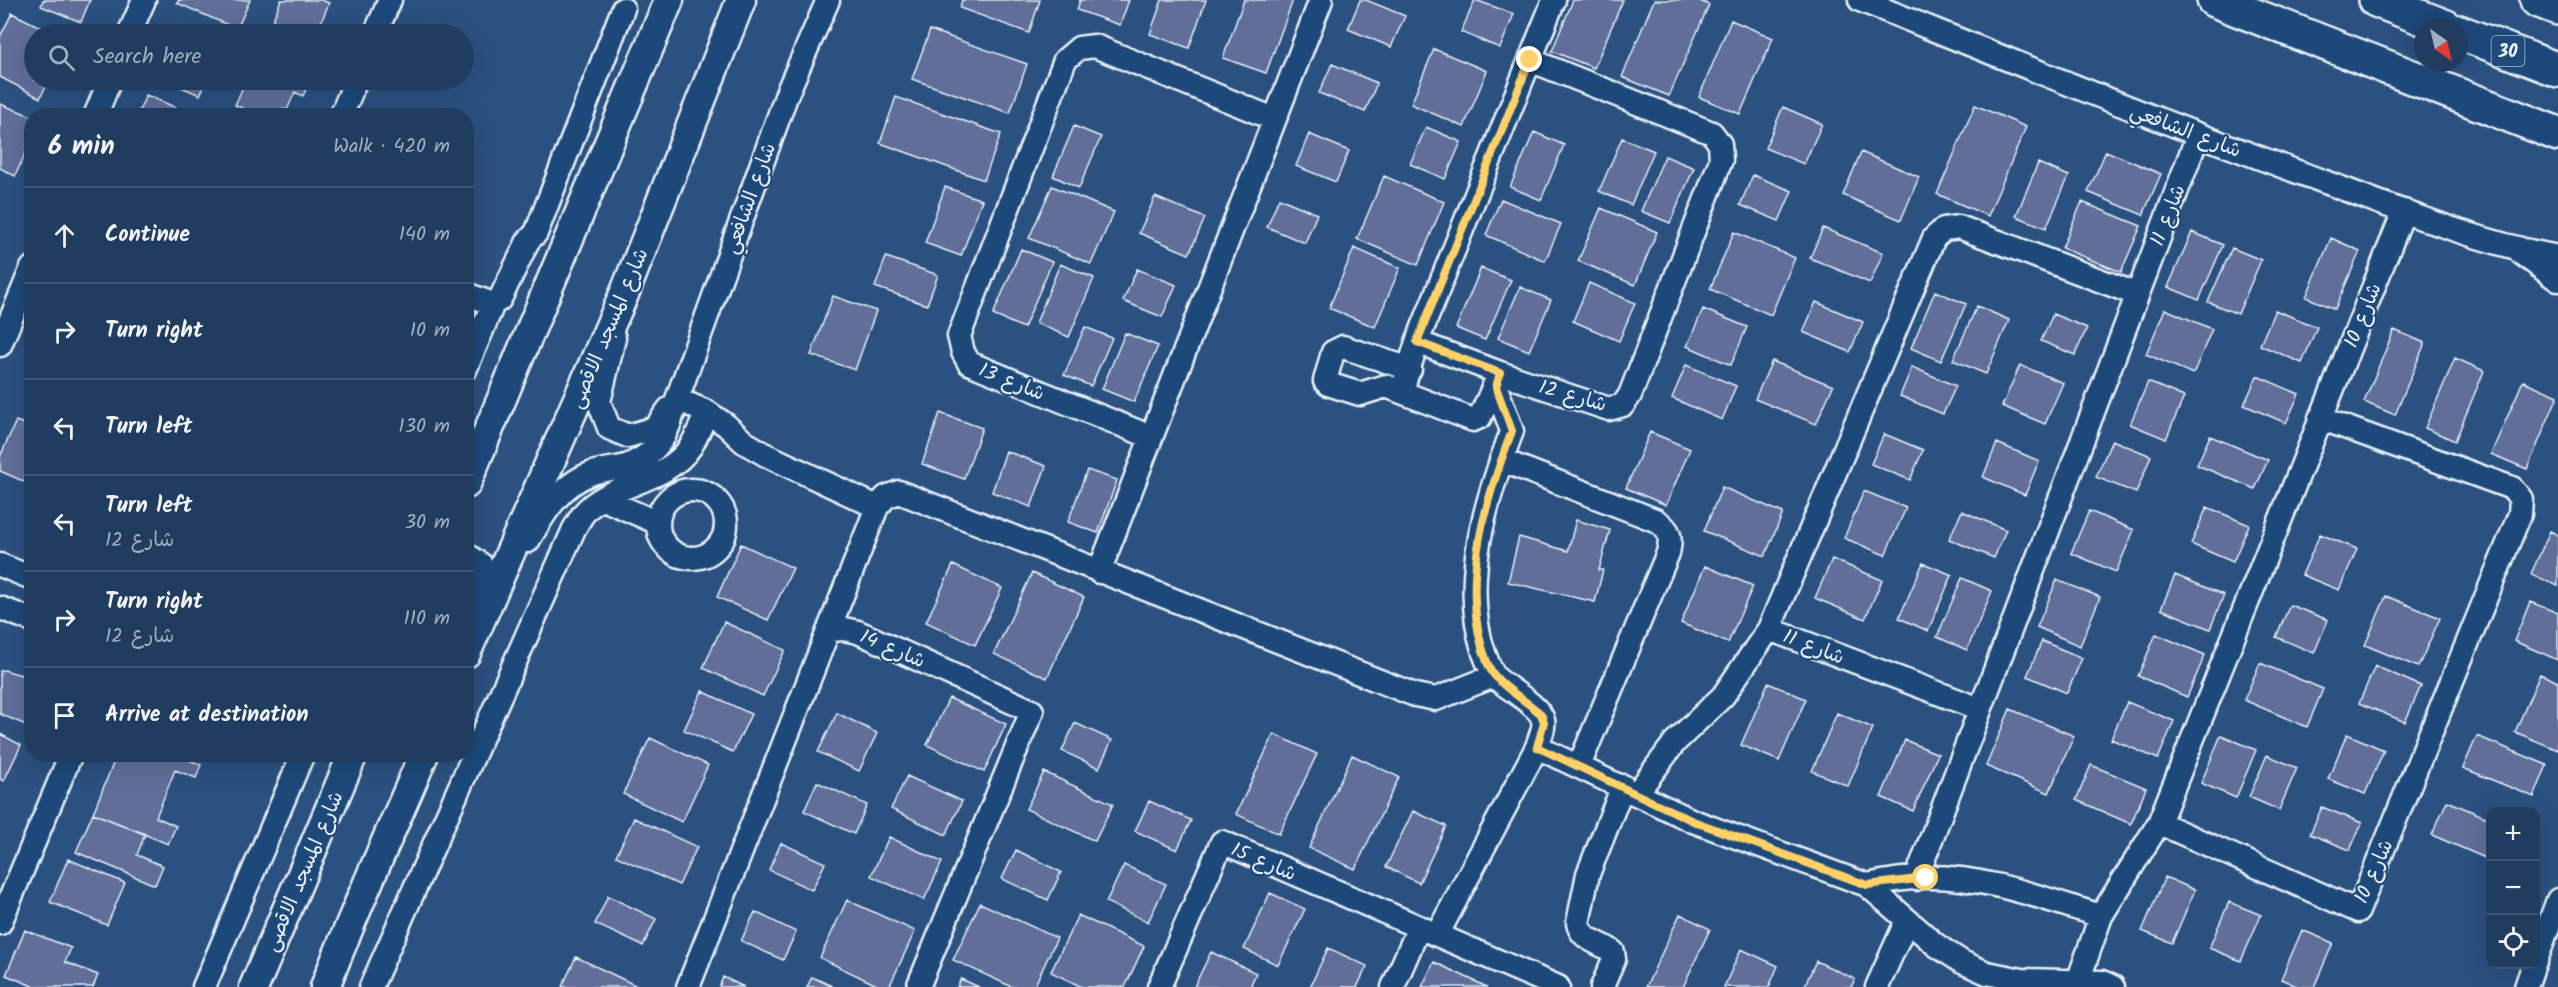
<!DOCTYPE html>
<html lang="en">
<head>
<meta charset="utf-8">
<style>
	body { margin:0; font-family:Kalam,"Playpen Sans Arabic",sans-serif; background:#2d4869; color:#f1f3f6 }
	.controls { position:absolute; right:18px; bottom:18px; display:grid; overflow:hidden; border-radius:12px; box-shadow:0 6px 24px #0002 }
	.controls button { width:54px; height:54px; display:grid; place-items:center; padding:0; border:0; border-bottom:2px solid #3d5675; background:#203d60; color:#f1f3f6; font:30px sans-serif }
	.compass { position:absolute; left:2414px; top:18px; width:54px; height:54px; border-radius:50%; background:#203d60; box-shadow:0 6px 24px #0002; rotate:146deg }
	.stop { position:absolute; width:18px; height:18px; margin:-14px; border:4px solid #ffd166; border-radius:50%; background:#fff }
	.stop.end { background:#ffd166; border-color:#fff; box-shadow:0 2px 6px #0008 }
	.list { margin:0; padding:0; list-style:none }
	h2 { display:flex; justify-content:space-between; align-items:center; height:78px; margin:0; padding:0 24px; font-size:26px }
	h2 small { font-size:20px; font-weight:400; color:#a2aebd }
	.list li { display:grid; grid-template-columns:39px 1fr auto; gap:18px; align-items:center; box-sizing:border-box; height:96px; padding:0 24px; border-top:2px solid #3d5675 }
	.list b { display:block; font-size:22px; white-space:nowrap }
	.list p { margin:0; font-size:20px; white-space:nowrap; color:#a2aebd }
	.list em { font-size:20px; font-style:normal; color:#a2aebd }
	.icon { flex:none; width:33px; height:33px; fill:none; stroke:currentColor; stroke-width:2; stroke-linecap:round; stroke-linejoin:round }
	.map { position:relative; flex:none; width:2558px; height:987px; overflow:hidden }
	.search { position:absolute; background:#203d60; box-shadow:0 6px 24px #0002; left:24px; top:24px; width:450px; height:66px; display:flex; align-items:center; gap:15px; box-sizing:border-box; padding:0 21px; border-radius:33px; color:#a2aebd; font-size:22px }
	.panel { position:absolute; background:#203d60; box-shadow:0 6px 24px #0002; left:24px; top:108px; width:450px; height:654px; border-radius:24px }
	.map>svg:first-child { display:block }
	.building { fill:#606e99; stroke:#e8f1f8; stroke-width:1.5 }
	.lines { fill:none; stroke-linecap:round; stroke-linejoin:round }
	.minor-casing { stroke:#e8f1f8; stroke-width:27 }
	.major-casing { stroke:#e8f1f8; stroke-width:33 }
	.highway-casing { stroke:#e8f1f8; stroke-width:38 }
	.minor { stroke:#1f4a7a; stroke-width:22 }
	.major { stroke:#1f4a7a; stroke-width:28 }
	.highway { stroke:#1f4a7a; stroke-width:33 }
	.route { stroke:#ffd166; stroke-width:8 }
	.labels { text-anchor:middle; stroke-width:4.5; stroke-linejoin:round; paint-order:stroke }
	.shield { fill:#1f4a7a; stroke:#acbfd2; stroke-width:1.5 }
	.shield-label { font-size:18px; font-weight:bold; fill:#e8f1f8 }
	.street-label { font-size:20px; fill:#e8f1f8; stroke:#1f4a7a }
</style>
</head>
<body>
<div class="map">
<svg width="2558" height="987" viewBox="0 0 2558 987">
	<rect width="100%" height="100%" fill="#2b5180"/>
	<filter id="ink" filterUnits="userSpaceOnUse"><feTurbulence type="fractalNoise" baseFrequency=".0167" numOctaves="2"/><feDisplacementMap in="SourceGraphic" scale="12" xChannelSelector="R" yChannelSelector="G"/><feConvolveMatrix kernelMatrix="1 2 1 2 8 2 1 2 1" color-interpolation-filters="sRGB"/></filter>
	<g filter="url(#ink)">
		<path class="building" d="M43,0H90L81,22L41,6Z
			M179,0H250L237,29L177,3Z
			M281,0H321L329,3L316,34H267Z
			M962,0H1040L1029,33L960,8Z
			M1080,0H1129L1120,25L1077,10Z
			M1162,0H1206L1189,48L1150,34Z
			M1244,0H1293L1266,73L1223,58Z
			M1360,0H1366L1405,16L1391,47L1348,29Z
			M1475,0L1514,14L1500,48L1461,32Z
			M1573,0H1623L1594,68L1552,51Z
			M1654,0H1698L1709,5L1669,96L1622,77Z
			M12,13L54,34H34V80H49L40,98L0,77V37Z
			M1731,20L1773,38L1740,114L1699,97Z
			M185,27L203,34H181Z
			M930,30L1027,64L1010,113L912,79Z
			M1434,49L1487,71L1464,127L1411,104Z
			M1332,64L1377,83L1365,112L1319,93Z
			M165,80H207L200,95Z
			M246,80H310L303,96L295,92L287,110L282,109L279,116H261L235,105Z
			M146,95L191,114L190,116H137Z
			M896,97L1001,134L984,180L880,143Z
			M0,104L32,116V139L15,176L0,168Z
			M1975,105L2026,127L1988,216L1937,194Z
			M1783,107L1822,124L1804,164L1765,148Z
			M1074,126L1101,137L1079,188L1053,176Z
			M1426,127L1461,142L1445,179L1410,164Z
			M1534,132L1564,145L1541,200L1510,187Z
			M1309,134L1349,151L1336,182L1296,166Z
			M1622,138L1654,151L1631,205L1599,191Z
			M2106,151L2161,174L2143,215L2088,192Z
			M1861,152L1919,177L1901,220L1843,195Z
			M1665,156L1694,168L1670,223L1641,211Z
			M2038,163L2069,176L2046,228L2016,216Z
			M1753,175L1792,191L1779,221L1740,205Z
			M1384,176L1444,202L1418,265L1357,239Z
			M1052,186L1114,212L1091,264L1029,238Z
			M945,187L982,200L961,256L925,243Z
			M1155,197L1205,218L1189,254L1139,233Z
			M1279,198L1317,214L1305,243L1267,227Z
			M1501,199L1561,224L1545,261L1486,235Z
			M2082,202L2141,226L2121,272L2062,248Z
			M1601,208L1657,232L1635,285L1578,261Z
			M1823,228L1883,253L1870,283L1810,258Z
			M1734,232L1795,258L1771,315L1710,289Z
			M2192,232L2223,245L2199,300L2168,287Z
			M2331,238L2360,251L2335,309L2306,297Z
			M1354,248L1400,268L1375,327L1329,308Z
			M2232,248L2261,260L2238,314L2208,302Z
			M1021,249L1052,262L1024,328L993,315Z
			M886,257L938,275L927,305L875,287Z
			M1060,264L1094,278L1069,337L1036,323Z
			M1481,268L1511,280L1485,340L1456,328Z
			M1137,269L1176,285L1162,317L1123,301Z
			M1589,283L1635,303L1619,341L1573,321Z
			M1520,287L1551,300L1529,351L1498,338Z
			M1935,291L1966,304L1941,361L1911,348Z
			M833,296L876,311L855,370L811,355Z
			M1816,302L1863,322L1850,352L1803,332Z
			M1977,306L2009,320L1986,374L1953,360Z
			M1703,309L1747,327L1731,365L1687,346Z
			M2165,309L2212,329L2193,374L2146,354Z
			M2275,310L2317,327L2302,363L2260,345Z
			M2053,314L2087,328L2075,355L2041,341Z
			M1085,327L1112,338L1091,386L1064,375Z
			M2394,330L2425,343L2395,415L2364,402Z
			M1125,333L1158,346L1134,402L1102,389Z
			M2455,358L2484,371L2455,441L2425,428Z
			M1772,361L1833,386L1816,424L1755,399Z
			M1686,365L1736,386L1722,420L1672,398Z
			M2020,365L2063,383L2045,424L2002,406Z
			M1912,367L1956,386L1943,414L1900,396Z
			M2257,376L2299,394L2286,423L2244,405Z
			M2523,381L2558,396L2527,469L2491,454Z
			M2148,382L2184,397L2166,439L2130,424Z
			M940,413L982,428L964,479L922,464Z
			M16,421L32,427V485L0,471V457Z
			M1650,432L1690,449L1666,505L1626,488Z
			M1884,434L1923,450L1910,480L1871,464Z
			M2210,436L2268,460L2255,489L2197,465Z
			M2112,440L2151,456L2136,493L2096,477Z
			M1997,443L2039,461L2025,495L1983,477Z
			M1006,451L1046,466L1031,507L992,492Z
			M1087,470L1117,480L1098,533L1068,522Z
			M1722,487L1783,513L1765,556L1704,531Z
			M1864,491L1906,508L1885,555L1844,538Z
			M2207,507L2249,525L2233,562L2191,544Z
			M1962,511L2006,530L1994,558L1949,539Z
			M2089,511L2134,530L2116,572L2071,553Z
			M1576,520L1610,530L1599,570H1603L1595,602L1508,582L1519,537L1568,551Z
			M2550,531L2558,535V586L2531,574Z
			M2320,534L2357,549L2339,590L2302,575Z
			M741,544L793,568L768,620L717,597Z
			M1832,559L1882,580L1865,619L1815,598Z
			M1923,563L1952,575L1928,631L1899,618Z
			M953,565L1002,588L975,645L926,622Z
			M1705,566L1753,586L1728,643L1681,623Z
			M1032,573L1084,597L1047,678L994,654Z
			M2175,575L2224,595L2210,629L2161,609Z
			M1962,578L1992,591L1967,650L1937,637Z
			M2057,580L2100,597L2080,646L2037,627Z
			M2386,596L2440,618L2418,667L2365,645Z
			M2530,602L2558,613V660L2514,641Z
			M2290,605L2328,620L2314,653L2276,637Z
			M724,622L785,650L763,696L703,668Z
			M2156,634L2205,655L2187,697L2138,676Z
			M2042,641L2082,658L2067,693L2027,676Z
			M2260,663L2323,689L2307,727L2244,700Z
			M2375,666L2421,686L2405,722L2359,703Z
			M4,670L32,678V710L26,725L0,714V671Z
			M2540,674L2558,682V750L2515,732Z
			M1768,683L1806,699L1779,761L1741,745Z
			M702,691L751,714L733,752L684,730Z
			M949,698L1006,724L984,772L927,745Z
			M2127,702L2174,721L2158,759L2111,739Z
			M2010,709L2074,736L2049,793L1986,766Z
			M837,713L877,733L859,771L818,752Z
			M1837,713L1873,728L1848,786L1812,771Z
			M1075,723L1112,740L1099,768L1062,751Z
			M0,734L21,745L4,781L0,779Z
			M1274,734L1317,754L1279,834L1236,814Z
			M2347,734L2384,750L2365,794L2328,779Z
			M2221,735L2256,750L2236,798L2201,783Z
			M2477,736L2547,765L2534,797L2463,768Z
			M650,738L708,765L682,822L623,794Z
			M1905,740L1938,754L1913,811L1881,797Z
			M117,754H176L201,765L196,778L175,770L156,817L176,826L168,844L93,813Z
			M1352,755L1399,777L1355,869L1309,848Z
			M2267,755L2297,768L2279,810L2249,797Z
			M2091,765L2146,788L2131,824L2076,800Z
			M1044,772L1113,804L1095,841L1026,809Z
			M907,776L962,801L946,835L891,809Z
			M817,782L867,805L854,834L804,811Z
			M1149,801L1191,820L1177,850L1135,831Z
			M2447,801L2490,819V860L2432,835Z
			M2322,807L2362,823L2350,850L2310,834Z
			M1413,811L1446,826L1419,883L1386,867Z
			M93,813L145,834L137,855L163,866L155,885L76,852Z
			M634,818L697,847L679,885L616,856Z
			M889,837L942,862L924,900L871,876Z
			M781,843L825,863L812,890L769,870Z
			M1016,850L1061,872L1048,900L1002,879Z
			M68,859L125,883L107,925L50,902Z
			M1124,865L1166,884L1148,922L1106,902Z
			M2165,877L2195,890L2172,943L2142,931Z
			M1270,893L1305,909L1278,965L1244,949Z
			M608,896L656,919L643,946L595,924Z
			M847,900L915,931L889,987H881L820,958Z
			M2229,902L2261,915L2241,961L2209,948Z
			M980,903L1057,938L1034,987H1012L953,960Z
			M755,912L796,932L783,960L741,941Z
			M1680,914L1710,929L1683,987H1646Z
			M1078,915L1144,946L1125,987H1082L1051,972Z
			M25,930L71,948L65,962L98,975L93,987H35L6,975Z
			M2302,930L2333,943L2314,987H2299L2281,979Z
			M1328,948L1367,966L1357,987H1310Z
			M1741,949L1778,966L1769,987H1724Z
			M1211,952L1256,973L1250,987H1194Z
			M576,957L637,986V987H562Z
			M1816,961L1855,979L1851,987H1804Z
			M1434,962L1487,987H1422Z
			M723,977L744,987H719Z
			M812,977L834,987H807Z
			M961,979L979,987H957Z"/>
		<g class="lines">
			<g class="minor-casing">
				<path id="minor" d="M1860,0C2012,61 2163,123 2317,179C2396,208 2475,242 2558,257
					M129,34L144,0
					M375,34L390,0
					M95,116L110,80
					M341,116L356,80
					M2521,253L2558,280
					M466,294L493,304
					M614,338L599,402L609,428L628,436L655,428L669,409
					M1417,342L1500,373L1609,409L1623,405L1630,395L1721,160L1720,144L1712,133L1530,60
					M0,345L32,268
					M466,368L493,304L500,299L528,241L536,233L623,9
					M1410,369L1343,347L1333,352L1325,381L1328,384L1360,394L1386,386L1473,420L1480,417L1498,377
					M1402,391L1417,342L1554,0
					M677,399L707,412L726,425L744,442L766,455L877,507L886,497L899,492L1415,695L1436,699L1494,676
					M1151,437L969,363L963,352L959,336L1065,60L1079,48L1095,46L1274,119
					M1501,460L1655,520C1670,529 1672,537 1668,553L1579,766
					M658 524a34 34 0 1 1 68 0a34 34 0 1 1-68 0Z
					M603,499L658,523
					M528,541C543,515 560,485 590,474C603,468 618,470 631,464C663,450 669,429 677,399L788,91L828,0
					M0,565L32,578
					M1099,572L1321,0
					M0,608L32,620
					M1769,629L1980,709
					M830,630L844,629L858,632L1032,711L918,987
					M1537,747L1693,821L1867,885L1936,945L1962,962L1987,973L2022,980L2102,982L2113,987
					M1637,793L1675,742L1723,696L1769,629L1934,238L1944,229L1959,227L2136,294
					M2159,823L2358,911L2520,514L2521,499L2512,488L2320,418
					M1916,879L2198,135
					M1867,885C1886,881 1907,878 1926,877C1985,876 2045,899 2101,916
					M0,923L71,754
					M1437,935L1537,747C1539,739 1545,728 1543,720C1540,706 1507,688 1496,678C1491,672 1487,661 1484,653C1460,581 1486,500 1512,431L1496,387
					M2536,960L2558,900
					M204,987L303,754
					M371,987L574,529C577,524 580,518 584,513C609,483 666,484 691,446C697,436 702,423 707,412
					M688,987L877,507
					M1159,987L1222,842L1558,987
					M1393,987L1419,927
					M1602,987L1614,959L1613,952C1601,942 1581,941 1578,923L1588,874L1623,786
					M1877,987L1907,920
					M2076,987L2101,916L2159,823L2404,211
					M2526,987L2534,964"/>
			</g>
			<g class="major-casing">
				<path id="major" d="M466,484L669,0
					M466,558L478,566L477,583L466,609
					M466,653L625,292L741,0
					M254,987L353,754
					M325,987C355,908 391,832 424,754"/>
			</g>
			<g class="highway-casing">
				<path id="highway" d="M2214,0L2558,134
					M2376,0L2446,27
					M2537,0L2558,8
					M2459,32L2558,70"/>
			</g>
			<use href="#minor" class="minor"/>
			<use href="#major" class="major"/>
			<use href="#highway" class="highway"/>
		</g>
	</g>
	<g class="lines" filter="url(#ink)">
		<path class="route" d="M1530,60L1417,342L1500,373L1496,387L1512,431C1486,499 1462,575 1482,647C1485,656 1488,669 1495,676C1507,691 1527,701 1541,714L1544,722L1537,747L1693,821L1867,885L1926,878"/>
	</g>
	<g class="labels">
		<rect class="shield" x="2491.5" y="36" width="33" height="30" rx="4.5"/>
		<g class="shield-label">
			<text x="2508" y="57">30</text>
		</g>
		<g class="street-label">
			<text transform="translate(2186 130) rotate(21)" y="7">شارع الشافعي</text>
			<text transform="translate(749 198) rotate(-70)" y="7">شارع الشافعي</text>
			<text transform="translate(2167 215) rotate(-69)" y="7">شارع 11</text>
			<text transform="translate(2362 315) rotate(-68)" y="7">شارع 10</text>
			<text transform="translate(608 328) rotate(-67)" y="7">شارع المسجد الاقصى</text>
			<text transform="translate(1012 381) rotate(22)" y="7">شارع 13</text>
			<text transform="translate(1573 395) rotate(16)" y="7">شارع 12</text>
			<text transform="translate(1814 646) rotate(21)" y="7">شارع 11</text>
			<text transform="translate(893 648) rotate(23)" y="7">شارع 14</text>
			<text transform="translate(1264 861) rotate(23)" y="7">شارع 15</text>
			<text transform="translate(303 871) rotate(-67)" y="7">شارع المسجد الاقصى</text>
			<text transform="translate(2373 871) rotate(-66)" y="7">شارع 10</text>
		</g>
	</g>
</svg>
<div class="controls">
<button>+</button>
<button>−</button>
<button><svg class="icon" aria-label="locate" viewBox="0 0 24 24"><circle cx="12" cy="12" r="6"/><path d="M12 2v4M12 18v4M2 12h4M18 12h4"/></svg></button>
</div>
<svg class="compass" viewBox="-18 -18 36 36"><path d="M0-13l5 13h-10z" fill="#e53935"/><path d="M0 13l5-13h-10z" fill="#a2aebd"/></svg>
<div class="stop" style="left:1926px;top:878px"></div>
<div class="stop end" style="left:1530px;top:60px"></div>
<div class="search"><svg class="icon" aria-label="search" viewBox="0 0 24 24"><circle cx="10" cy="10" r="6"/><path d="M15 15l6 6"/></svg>Search here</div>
<section class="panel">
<h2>6 min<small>Walk · 420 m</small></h2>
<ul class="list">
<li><svg class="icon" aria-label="ahead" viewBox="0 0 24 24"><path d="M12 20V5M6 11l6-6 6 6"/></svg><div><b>Continue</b></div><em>140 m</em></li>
<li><svg class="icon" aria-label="right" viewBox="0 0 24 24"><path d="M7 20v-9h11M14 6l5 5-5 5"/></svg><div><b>Turn right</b></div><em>10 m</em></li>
<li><svg class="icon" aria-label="left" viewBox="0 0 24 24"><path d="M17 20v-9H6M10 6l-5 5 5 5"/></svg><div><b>Turn left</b></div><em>130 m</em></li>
<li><svg class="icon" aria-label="left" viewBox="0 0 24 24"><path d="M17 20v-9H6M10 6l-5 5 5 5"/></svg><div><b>Turn left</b><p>شارع 12</p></div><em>30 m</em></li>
<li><svg class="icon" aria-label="right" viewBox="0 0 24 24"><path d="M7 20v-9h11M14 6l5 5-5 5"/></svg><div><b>Turn right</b><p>شارع 12</p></div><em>110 m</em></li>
<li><svg class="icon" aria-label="arrive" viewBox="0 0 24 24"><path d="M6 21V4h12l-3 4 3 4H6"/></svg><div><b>Arrive at destination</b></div></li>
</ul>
</section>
</div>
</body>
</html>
